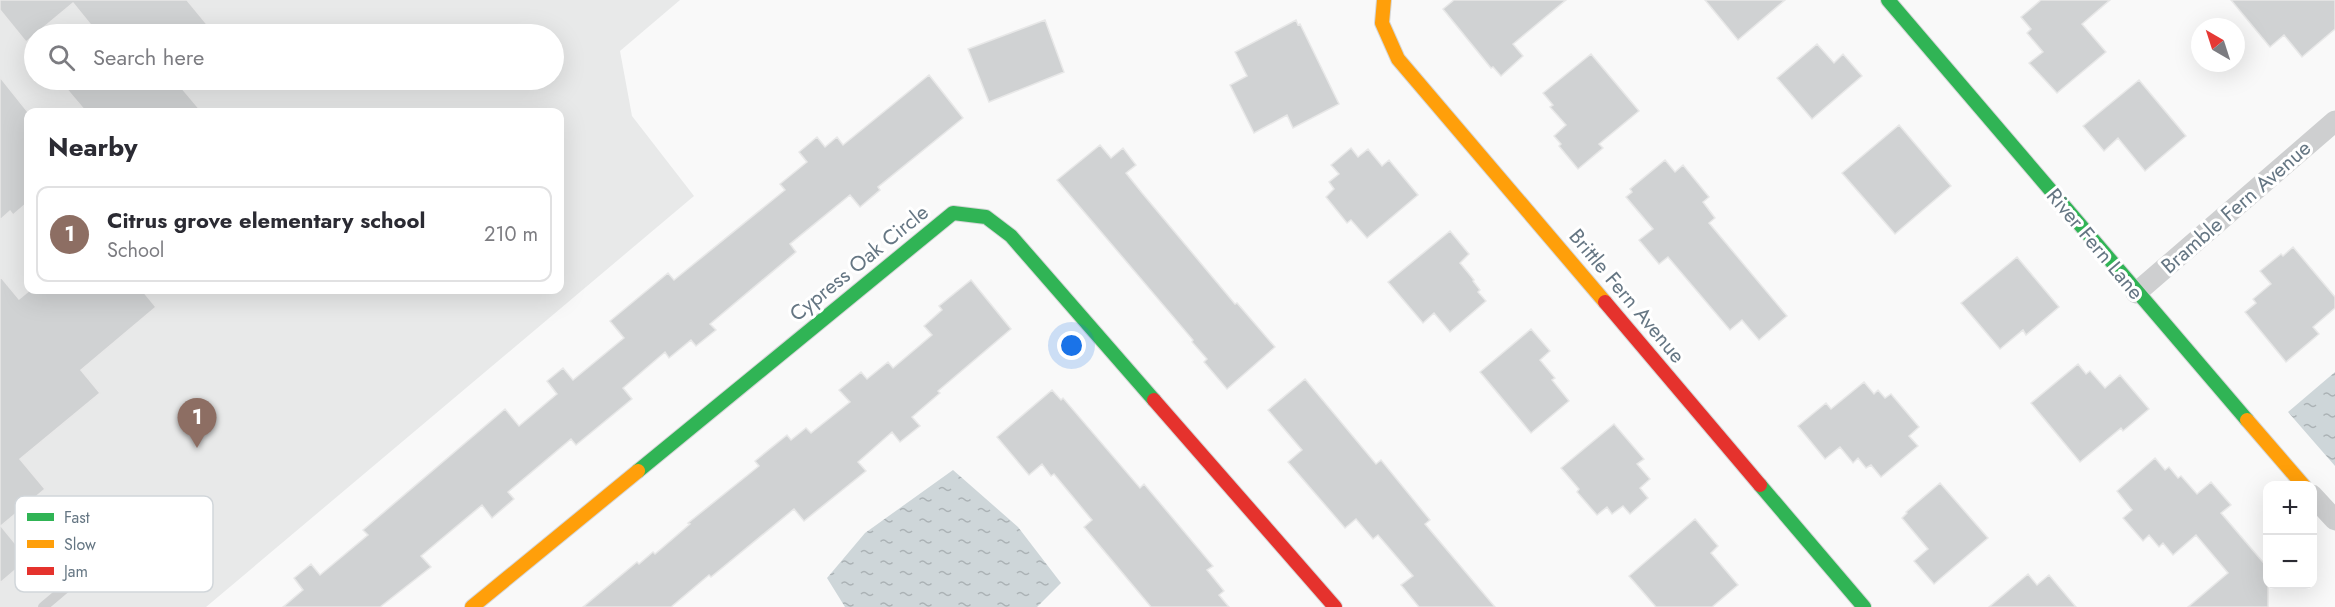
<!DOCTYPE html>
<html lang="en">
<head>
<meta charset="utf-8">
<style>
	body { margin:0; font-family:Jost,sans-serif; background:#f2f2f3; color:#2b2b33 }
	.controls { position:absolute; right:18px; bottom:18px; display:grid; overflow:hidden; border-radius:12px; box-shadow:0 6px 24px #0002 }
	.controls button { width:54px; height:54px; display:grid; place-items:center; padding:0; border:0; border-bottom:2px solid #e1e1e2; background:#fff; color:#2b2b33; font:30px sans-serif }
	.compass { position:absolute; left:2191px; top:18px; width:54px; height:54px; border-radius:50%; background:#fff; box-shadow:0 6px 24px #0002; rotate:321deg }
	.you { position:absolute; left:1072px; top:346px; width:21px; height:21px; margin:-15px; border:4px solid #fff; border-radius:50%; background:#1a73e8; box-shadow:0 0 0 9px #1a73e833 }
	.badge { display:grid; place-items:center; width:39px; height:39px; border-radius:50%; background:#5c6169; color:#fff; font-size:20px; font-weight:700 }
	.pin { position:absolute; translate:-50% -50px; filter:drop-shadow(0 2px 3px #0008) }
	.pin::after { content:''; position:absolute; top:32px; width:21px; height:18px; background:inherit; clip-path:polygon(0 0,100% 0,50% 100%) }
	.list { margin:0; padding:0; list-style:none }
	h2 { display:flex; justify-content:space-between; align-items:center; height:78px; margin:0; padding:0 24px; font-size:26px }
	h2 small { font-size:20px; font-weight:400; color:#7c7c81 }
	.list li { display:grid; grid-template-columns:39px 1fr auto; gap:18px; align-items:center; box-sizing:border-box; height:96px; margin:0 12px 12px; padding:0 12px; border:2px solid #e1e1e2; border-radius:12px }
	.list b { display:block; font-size:22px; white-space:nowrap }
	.list p { margin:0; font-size:20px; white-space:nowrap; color:#7c7c81 }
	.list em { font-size:20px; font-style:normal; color:#7c7c81 }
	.icon { flex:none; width:33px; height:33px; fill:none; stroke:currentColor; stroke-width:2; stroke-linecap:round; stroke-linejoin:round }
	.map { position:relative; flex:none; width:2335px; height:607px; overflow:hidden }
	.search { position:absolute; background:#fff; box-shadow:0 6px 24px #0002; left:24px; top:24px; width:540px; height:66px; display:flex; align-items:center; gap:15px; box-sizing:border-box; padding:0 21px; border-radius:33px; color:#7c7c81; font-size:22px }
	.panel { position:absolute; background:#fff; box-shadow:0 6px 24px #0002; left:24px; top:108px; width:540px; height:186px; border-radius:12px }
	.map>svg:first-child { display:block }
	.built { fill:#e8e9e9; fill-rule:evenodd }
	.water { fill:url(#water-ripples) }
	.building { fill:#d0d2d3; stroke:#e8e8e8; stroke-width:1.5 }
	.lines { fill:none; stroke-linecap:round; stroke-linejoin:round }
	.fast-casing { stroke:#d5d6d7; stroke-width:16 }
	.slow-casing { stroke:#d5d6d7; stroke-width:16 }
	.jam-casing { stroke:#d5d6d7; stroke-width:16 }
	.lane { stroke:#cecfd0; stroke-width:10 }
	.street { stroke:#cecfd0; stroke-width:21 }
	.fast { stroke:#30b455; stroke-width:14 }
	.slow { stroke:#ff9f0a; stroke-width:14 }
	.jam { stroke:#e5322d; stroke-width:14 }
	.labels { text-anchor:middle; stroke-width:6; stroke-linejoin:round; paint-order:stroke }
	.street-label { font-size:21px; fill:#657683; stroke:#fff }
	.key { fill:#fff; stroke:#d1d6da; stroke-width:1.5 }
	.key-label { font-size:16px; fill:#657683 }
</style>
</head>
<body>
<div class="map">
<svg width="2335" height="607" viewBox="0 0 2335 607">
	<defs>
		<pattern id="water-ripples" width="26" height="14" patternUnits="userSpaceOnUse" patternTransform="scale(1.5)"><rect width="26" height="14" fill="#ced6d9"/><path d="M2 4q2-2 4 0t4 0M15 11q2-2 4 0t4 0" fill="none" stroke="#abb2b5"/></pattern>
	</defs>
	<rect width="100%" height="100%" fill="#f9f9f9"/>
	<path class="built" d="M0,0H680L620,51L632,116L694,196L206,607H0ZM34,34H554V80H34ZM28,112H560V290H28Z"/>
	<path class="water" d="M2335,372V466L2288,412Z
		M953,470L1018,527L1061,583L1037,607H845L827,578L865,533Z"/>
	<path class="building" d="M0,0H187L215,34H98L73,3L26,42L0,10Z
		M1454,0H1566L1513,44L1523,56L1501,76L1493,67L1491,68L1443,9Z
		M1705,0H1785L1738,40Z
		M2041,0H2110L2082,24L2106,52L2057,93L2029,63L2043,52L2027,33L2031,29L2021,17Z
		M2231,0H2335V29L2302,57L2284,35L2270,47Z
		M1045,20L1064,72L989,102L968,49Z
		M1296,20L1298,25L1300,24L1339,104L1293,128L1287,115L1254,133L1230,85L1247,76L1235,52Z
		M1817,44L1834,63L1843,54L1862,76L1812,119L1777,78Z
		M1591,54L1639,111L1599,144L1603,148L1578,169L1559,146L1561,144L1554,136L1566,125L1550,107L1553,105L1543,93Z
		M929,75L963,118L878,187L880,190L860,207L850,195L790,244L796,252L710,324L716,330L696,346L691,340L669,358L665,352L623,388L632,399L576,445L571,439L508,492L514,499L492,518L482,505L421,556L431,567L380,607H283L303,590L294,578L311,564L320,575L368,535L363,530L505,409L519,426L557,394L547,381L563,368L573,380L624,338L610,321L668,273L674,280L785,190L780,184L807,162L799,152L817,137L825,147L837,137L843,145Z
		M0,77L28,112V202L13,215L10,211L0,220Z
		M59,80H175L202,112H86Z
		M2139,80L2186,136L2145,171L2118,138L2104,151L2083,126Z
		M1899,125L1951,186L1895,234L1842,173Z
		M1100,145L1111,158L1123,148L1136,165L1126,173L1142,193L1235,304L1237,303L1275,347L1227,389L1204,362L1207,359L1192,342L1193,340L1057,180Z
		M1351,148L1358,157L1368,149L1382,166L1389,160L1418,195L1367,238L1351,220L1347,223L1326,197L1334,189L1329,182L1339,174L1331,165Z
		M1665,160L1675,172L1683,165L1709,197L1703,202L1715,218L1709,223L1787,316L1759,340L1742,320L1730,330L1668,257L1659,264L1639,240L1653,229L1626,197L1632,192L1630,189Z
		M1450,231L1469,254L1460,263L1474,280L1473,281L1480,290L1478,292L1486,301L1450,332L1434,313L1423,323L1388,282Z
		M2293,247L2335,297V308L2313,327L2319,334L2286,362L2245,312L2256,303L2253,299L2271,284L2260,271L2281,254L2283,256Z
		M2017,257L2059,307L2026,335L2023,330L2000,349L1961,303Z
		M0,276L19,299L30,290H142L156,307L81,370L100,393L20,459L45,489L1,526L28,559L0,583Z
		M971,280L1011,329L938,391L940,393L912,417L920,426L900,442L892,432L858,462L866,471L804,521L794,509L711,577L709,575L671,607H583L637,562L639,564L653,552L655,554L690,524L688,523L759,466L755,461L787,435L791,440L806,428L811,433L850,402L839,390L861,372L867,379L888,362L893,368L932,335L924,326L942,310L939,306Z
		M1531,329L1550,351L1540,360L1555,378L1552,380L1569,401L1531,433L1480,372Z
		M2078,364L2086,374L2090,371L2105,388L2120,375L2149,409L2123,431L2121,428L2080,462L2031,403Z
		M1305,379L1376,464L1381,460L1430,520L1425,524L1495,607H1419L1401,585L1413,576L1378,535L1373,539L1356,519L1345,528L1288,462L1302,450L1268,410Z
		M1864,382L1874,394L1878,390L1885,398L1891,394L1919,427L1909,436L1918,446L1881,477L1871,465L1866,468L1858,458L1853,463L1840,447L1825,459L1798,426L1826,403L1831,409Z
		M1052,390L1061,400L1063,398L1140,488L1144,484L1213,566L1207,570L1224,591L1219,595L1229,607H1151L1084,527L1092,520L1054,474L1051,476L1042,464L1029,475L997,437Z
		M1614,424L1644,459L1637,464L1650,479L1640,488L1648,498L1630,514L1623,506L1612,514L1607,507L1597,515L1577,492L1579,489L1561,468Z
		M2155,458L2165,470L2169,467L2178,478L2181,476L2197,494L2211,482L2231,505L2221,513L2268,568V607H2188L2228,573L2196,535L2173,555L2163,543L2159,547L2149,535L2143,541L2123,518L2132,510L2117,491Z
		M1940,483L1988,538L1934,584L1914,561L1928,549L1902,518L1907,513L1906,512Z
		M1695,519L1718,546L1711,553L1738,585L1712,607H1656L1629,576Z
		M2028,574L2037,585L2049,575L2076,607H1989Z"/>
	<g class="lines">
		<g class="fast-casing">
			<path id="fast" d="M1888,0L2247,420
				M638,471L953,213L986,217L1011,236L1154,400
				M1760,485L1864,607"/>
		</g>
		<g class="slow-casing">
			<path id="slow" d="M1384,0L1382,23L1398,59L1605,302
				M2247,420L2304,486
				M472,607L638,471"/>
		</g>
		<g class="jam-casing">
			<path id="jam" d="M1605,302L1760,485
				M1154,400L1335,607"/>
		</g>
		<path class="lane" d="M43,607L101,558"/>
		<path class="street" d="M2136,293L2335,121
			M2312,495L2335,520"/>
		<use href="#fast" class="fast"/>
		<use href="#slow" class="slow"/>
		<use href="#jam" class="jam"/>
	</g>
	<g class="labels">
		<g class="street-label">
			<text transform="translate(2236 207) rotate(-41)" y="7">Bramble Fern Avenue</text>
			<text transform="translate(2095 244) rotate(50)" y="7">River Fern Lane</text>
			<text transform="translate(859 263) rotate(-39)" y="7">Cypress Oak Circle</text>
			<text transform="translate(1627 296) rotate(50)" y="7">Brittle Fern Avenue</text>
		</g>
	</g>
	<rect x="15" y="496" width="198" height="96" rx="9" class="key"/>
	<rect x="27" y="513" width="27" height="8" fill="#30b455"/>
	<rect x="27" y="540" width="27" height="8" fill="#ff9f0a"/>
	<rect x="27" y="567" width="27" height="8" fill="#e5322d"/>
	<g class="key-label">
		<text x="64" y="523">Fast</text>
		<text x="64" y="550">Slow</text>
		<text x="64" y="577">Jam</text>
	</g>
</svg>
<div class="controls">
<button>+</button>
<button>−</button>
</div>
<svg class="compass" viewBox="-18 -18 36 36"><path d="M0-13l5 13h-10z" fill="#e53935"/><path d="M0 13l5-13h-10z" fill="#7c7c81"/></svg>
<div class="you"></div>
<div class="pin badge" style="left:197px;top:448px;background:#8d6e63">1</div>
<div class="search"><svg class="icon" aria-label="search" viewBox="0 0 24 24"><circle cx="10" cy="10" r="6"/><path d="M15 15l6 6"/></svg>Search here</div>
<section class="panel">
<h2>Nearby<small></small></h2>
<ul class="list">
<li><span class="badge" style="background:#8d6e63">1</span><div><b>Citrus grove elementary school</b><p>School</p></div><em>210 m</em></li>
</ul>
</section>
</div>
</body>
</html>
